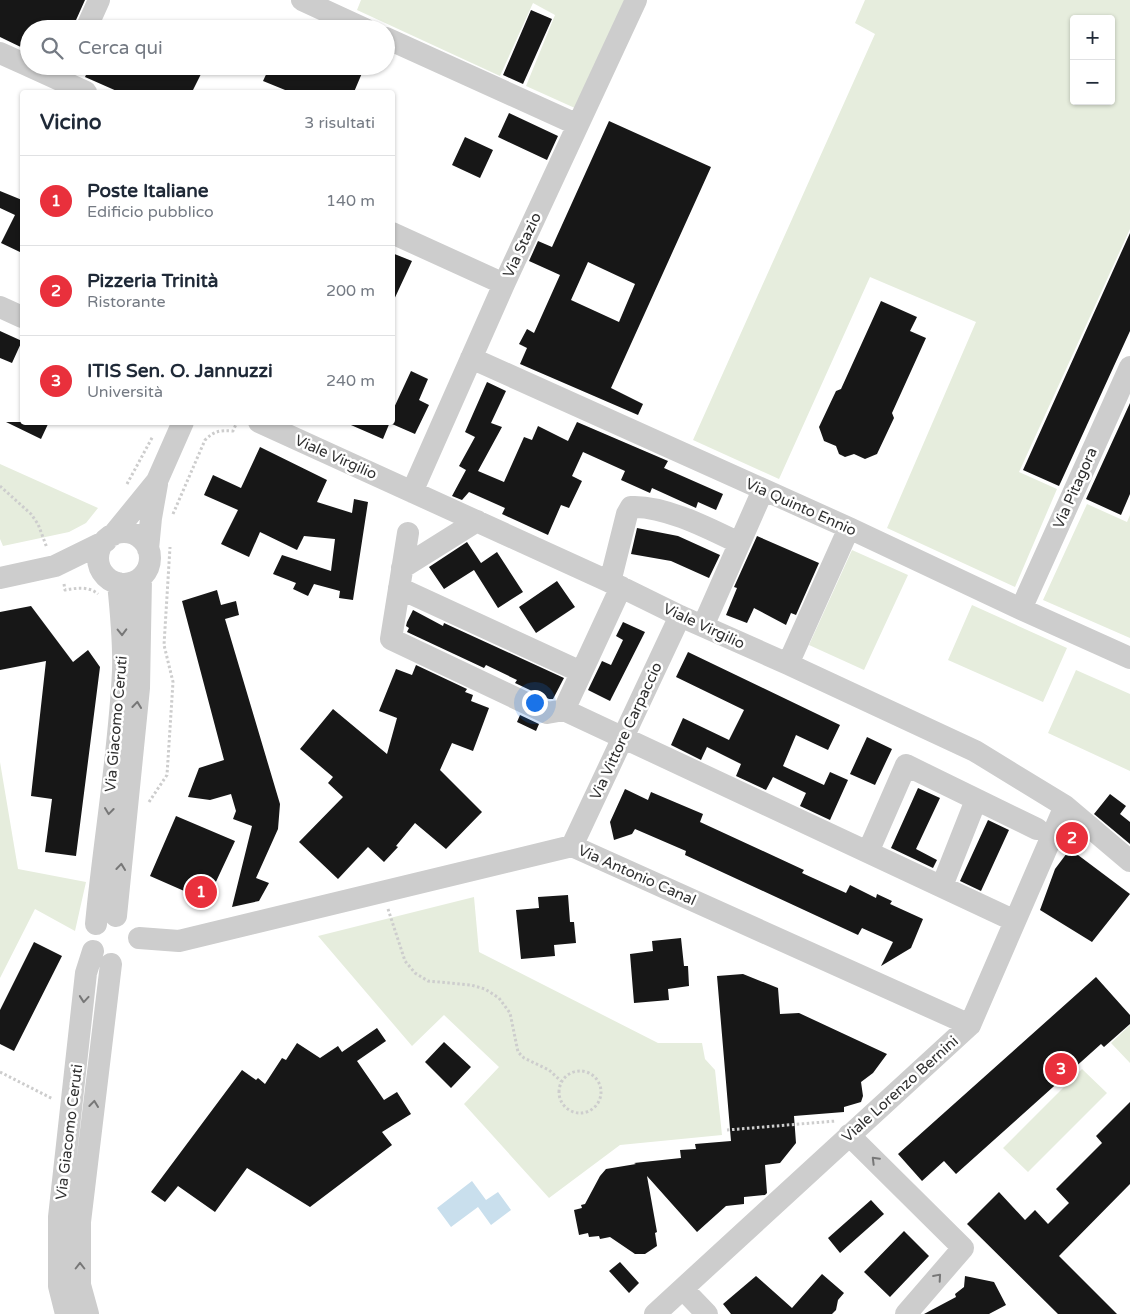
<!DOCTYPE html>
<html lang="it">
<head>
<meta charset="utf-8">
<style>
	body { margin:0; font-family:"Varela Round",sans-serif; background:#f6f6f7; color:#1f2937 }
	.controls { position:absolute; right:15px; top:15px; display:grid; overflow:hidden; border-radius:5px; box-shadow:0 1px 4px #0004 }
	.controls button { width:45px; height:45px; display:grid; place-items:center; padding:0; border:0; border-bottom:1px solid #e0e1e3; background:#fff; color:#1f2937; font:25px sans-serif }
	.you { position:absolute; left:534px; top:702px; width:18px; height:18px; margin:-12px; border:4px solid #fff; border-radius:50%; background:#1a73e8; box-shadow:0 0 0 8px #1a73e833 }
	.badge { display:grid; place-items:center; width:32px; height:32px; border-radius:50%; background:#e9303c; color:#fff; font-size:16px; font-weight:700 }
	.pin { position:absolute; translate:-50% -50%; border:2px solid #fff; box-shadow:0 1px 5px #0006 }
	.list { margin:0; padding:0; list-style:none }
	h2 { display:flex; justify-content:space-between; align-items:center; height:65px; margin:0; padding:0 20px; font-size:21px }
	h2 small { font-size:16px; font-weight:400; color:#747a83 }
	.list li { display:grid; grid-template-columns:32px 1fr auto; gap:15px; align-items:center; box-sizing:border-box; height:90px; padding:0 20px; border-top:1px solid #e0e1e3 }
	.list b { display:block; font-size:19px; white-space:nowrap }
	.list p { margin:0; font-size:16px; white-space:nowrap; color:#747a83 }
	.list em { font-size:16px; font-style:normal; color:#747a83 }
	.icon { flex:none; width:28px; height:28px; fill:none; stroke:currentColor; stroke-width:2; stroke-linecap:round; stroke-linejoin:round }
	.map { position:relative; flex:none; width:1130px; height:1314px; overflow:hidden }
	.search { position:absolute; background:#fff; box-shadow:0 1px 4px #0004; left:20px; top:20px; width:375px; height:55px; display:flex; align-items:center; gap:12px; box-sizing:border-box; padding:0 18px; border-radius:28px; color:#747a83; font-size:19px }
	.panel { position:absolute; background:#fff; box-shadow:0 1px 4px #0004; left:20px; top:90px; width:375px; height:335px; border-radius:5px }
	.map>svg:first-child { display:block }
	.green { fill:#e6eddd; fill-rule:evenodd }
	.water { fill:#c9dfed }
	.building { fill:#171717; fill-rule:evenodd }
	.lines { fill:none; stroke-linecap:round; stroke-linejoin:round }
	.path { stroke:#cdcdcd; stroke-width:3; stroke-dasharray:2.5 2.5; stroke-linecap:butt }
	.minor { stroke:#cdcdcd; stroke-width:22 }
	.oneway { stroke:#777 }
	.labels { text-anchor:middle; stroke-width:5; stroke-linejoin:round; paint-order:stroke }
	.street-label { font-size:15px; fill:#303030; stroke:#fff }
</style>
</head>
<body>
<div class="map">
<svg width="1130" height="1314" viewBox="0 0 1130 1314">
	<rect width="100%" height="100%" fill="#fff"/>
	<path class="green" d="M361,0H626L577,109L526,86L555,15L533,3L500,76L357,10Z
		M865,0H1130V229L1019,472L1057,489L1015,587L887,528L976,322L870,277L779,479L693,440L875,34L855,23ZM1074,19H1111V101H1074Z
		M0,464L98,508L86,523L69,532L3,546L0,539Z
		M1087,504L1127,522L1130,515V638L1043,600Z
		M852,550L908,575L864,670L809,645Z
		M972,605L1067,648L1043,702L948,660Z
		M1076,670L1130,694V771L1048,733Z
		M0,762L18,869L86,882L75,931L35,909L0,978Z
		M474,897L479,952L658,1043H702L705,1059L715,1070L722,1135L620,1145L549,1198L464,1104L499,1067L444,1015L412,1046L318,936Z
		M1130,1025V1063L1111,1043Z
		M1082,1069L1107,1093L1028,1172L1003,1148Z"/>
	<path class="water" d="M472,1181L486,1200L498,1192L511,1210L491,1225L478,1207L451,1227L437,1208Z"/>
	<path class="building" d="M0,0H85L72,29H29V51L0,37Z
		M531,10L552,19L523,84L503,75Z
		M90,66H194L203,70L192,92H119L85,77Z
		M270,66H365L354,92H290L263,81Z
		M509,113L558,136L547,160L498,137Z
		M609,121L711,167L611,388L643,404L638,415L520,364L527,348L519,344L527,329L534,333L560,275L529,261L538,241L552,247ZM588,262L635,284L619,322L571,300Z
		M465,137L493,150L480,178L452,165Z
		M0,191L22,200V199V253L1,243L15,215L0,208Z
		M1130,233V331L1059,486L1023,470Z
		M392,253L412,261L392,304Z
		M881,301L917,317L910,331L926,338L892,413L894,418L877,454L865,459L854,454L845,457L839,454L836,446L824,441L819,427L836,391L841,389Z
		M0,331L22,341L12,363L0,358Z
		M411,371L428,379L419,400L429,405L415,434L392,424V412Z
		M487,382L506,391L491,423L502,427L478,471L504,482L524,437L532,440L538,426L568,441L577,422L668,461L664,468L723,494L716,510L698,502L696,508L652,488L650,493L621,480L625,471L583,452L572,476L582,481L569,508L561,505L548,535L502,514L505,508L469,492L462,500L452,496L466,470L459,466L475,437L465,432Z
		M1130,403V494L1121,515L1086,499Z
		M6,422H49L41,439Z
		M344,422H390L383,439Z
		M260,447L327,480L317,502L352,513L354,499L368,502L353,600L339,598L340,591L314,584L308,596L293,589L296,583L273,574L282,555L331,571L335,539L304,536L297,550L260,532L249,557L221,544L238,510L204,495L213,475L241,488Z
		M637,528L678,536L720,555L709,578L671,561L631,554Z
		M757,536L819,563L796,615L791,613L786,625L754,608L747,623L726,615L737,588L734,587Z
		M467,542L481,563L497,552L523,592L498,608L474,570L444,589L429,567Z
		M557,581L575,607L536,633L519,607Z
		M217,590L221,605L236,601L239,615L225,619L280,804L278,829L256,878L269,883L259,901L232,907L252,826L233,819L236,811L231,794L210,800L188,797L199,768L224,760L182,601Z
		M31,606L73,662L88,650L100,667L76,856L45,852L52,799L31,796L46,661L0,670V612Z
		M413,610L443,626L444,623L564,678L553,699H549L515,683L517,680L486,665L484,668L407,632L409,628L406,626L407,622Z
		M623,622L645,632L610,701L588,690L602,661L611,665L623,640L616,636Z
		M688,652L840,725L828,750L796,735L783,766L824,785L830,772L848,780L830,820L800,806L806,793L773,777L766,790L736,776L741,764L707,747L701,760L671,745L683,718L729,740L744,710L676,677Z
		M416,665L467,689L465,692L473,695L471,701L489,708L473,751L452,743L440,770L482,812L446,849L415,823L396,846L398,847L384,862L368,847L338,879L299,842L343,797L328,783L333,777L300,749L333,709L387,754L397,718L379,711L396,669L412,675Z
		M520,715L539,724L536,731L517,722Z
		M867,737L892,749L875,785L850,774Z
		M918,788L940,798L916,849L937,860L933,868L891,848Z
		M625,789L648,800L651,792L703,814L700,822L804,870L802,873L846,893L850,885L876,898L877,894L892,901L890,904L923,919L911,948L881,966L893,942L862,928L858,935L685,855L686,851L635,829L632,834L614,840L610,822Z
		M1110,794L1126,806L1120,814L1130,822V844L1094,814Z
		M176,816L235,841L207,901L150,876Z
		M988,820L1009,830L981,891L960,881Z
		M1070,849L1130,894L1092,942L1040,910L1055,869Z
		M568,895L570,922H574L576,943L554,945L555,956L521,959L516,910L539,908L538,897Z
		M681,938L684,966H688L689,986L668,989L669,1000L634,1003L630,954L653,951L652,941Z
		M34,942L62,956L14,1051L0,1044V1010Z
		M743,974L778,988L780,1014L799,1013L887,1054L873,1073L861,1082L863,1096L861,1102L844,1107V1112L794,1116L796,1143L780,1163L765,1165L767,1193L765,1195L744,1197V1204L726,1206L697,1232L647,1176L657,1232L655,1233L657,1246L645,1254H635L610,1237L600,1239L599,1236L589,1237L588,1233L579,1235L574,1210L582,1208L581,1205L585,1204L600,1176L606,1169L636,1164L634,1163L681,1158L680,1150L696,1149L695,1144L731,1141L717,976Z
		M1096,977L1130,1015V1024L1104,1047L1101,1044L956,1174L944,1161L922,1181L898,1154Z
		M377,1028L386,1041L357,1061L384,1100L397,1092L411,1114L382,1132L392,1145L310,1207L247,1168L215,1212L178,1186L165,1202L151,1192L242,1070L256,1080L258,1078L265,1084L282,1058L286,1060L297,1043L320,1058L338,1046L342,1052Z
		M444,1042L471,1067L451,1088L425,1062Z
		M1130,1102V1184L1059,1256L1117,1314H1058L967,1224L999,1192L1025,1220L1035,1210L1048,1224L1069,1203L1056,1189L1102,1143L1096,1136Z
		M871,1200L884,1214L840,1253L828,1238Z
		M904,1231L929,1256L890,1297L864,1272Z
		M620,1262L639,1283L629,1293L609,1271Z
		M822,1274L844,1293L838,1300L836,1310L832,1314H731L723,1304L756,1276L792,1308Z
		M965,1276L994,1282L1006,1305L989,1314H924L956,1297L955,1294L964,1287Z"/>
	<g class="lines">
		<path class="path" d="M127,484L153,436
			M0,486L31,514L38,524L47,548
			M173,514L205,440C214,431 220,430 233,431L237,422
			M64,584L65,590C76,588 89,586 98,594
			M149,802L167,775L173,682L164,645L170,547
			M388,909L405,961L415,973L428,981L471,985L485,989L499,998L510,1013L518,1052L524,1058L549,1070L561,1081
			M559 1092a21 21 0 1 1 42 0a21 21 0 1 1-42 0Z
			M0,1072L53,1099
			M727,1130L836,1121"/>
		<path class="minor" d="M302,0L365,29
			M86,29L99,0
			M386,38L578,125
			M0,53L29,66
			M29,66L86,92
			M392,233L504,284
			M0,307L22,317
			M471,358L849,528L1021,609L1130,658
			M259,422L621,587L680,616L788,664L975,751L1065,806L1130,861
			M412,492L504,284L636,0
			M98 558a26 26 0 1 1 52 0a26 26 0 1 1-52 0Z
			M408,533L391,639L547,713L564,710
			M113,535L157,481L183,422
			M148,549L151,518L157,484
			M402,568L477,521
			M0,578L55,566L106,541
			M610,582L627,514L631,507C664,505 710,529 739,543
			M621,587L564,710L1015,921
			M399,588L581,672
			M1021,609L1130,367
			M703,626L763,490
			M788,664L849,528
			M572,846L680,616
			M868,852L906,765L1037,829
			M942,886L976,800
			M116,916L139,688L141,578
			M96,924C104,840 119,756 123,671C124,642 121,612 118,583
			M139,938L179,941L572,846L970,1025
			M849,1135L963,1248L906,1314
			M683,1289L707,1314
			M66,1314L59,1286V1217L86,973L93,951
			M88,1314L80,1285V1222L111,964
			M655,1314L970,1025L1065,806"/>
	</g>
	<defs><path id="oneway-chevron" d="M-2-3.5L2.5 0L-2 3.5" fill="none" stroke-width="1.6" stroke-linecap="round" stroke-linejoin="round" transform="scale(1.25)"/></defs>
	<g class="oneway">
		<use href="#oneway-chevron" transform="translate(122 632) rotate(89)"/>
		<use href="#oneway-chevron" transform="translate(137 705) rotate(-84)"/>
		<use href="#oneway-chevron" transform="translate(109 811) rotate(97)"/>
		<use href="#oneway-chevron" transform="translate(121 867) rotate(-84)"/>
		<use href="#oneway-chevron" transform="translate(84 999) rotate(95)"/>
		<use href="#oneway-chevron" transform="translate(94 1104) rotate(-83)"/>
		<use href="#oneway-chevron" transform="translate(875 1160) rotate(-135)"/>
		<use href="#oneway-chevron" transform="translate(80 1266) rotate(-90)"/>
		<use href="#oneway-chevron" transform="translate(938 1277) rotate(-49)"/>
	</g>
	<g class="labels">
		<g class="street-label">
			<text transform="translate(522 245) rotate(-65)" y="5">Via Stazio</text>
			<text transform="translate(336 457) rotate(24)" y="5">Viale Virgilio</text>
			<text transform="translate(1075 488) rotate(-66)" y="5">Via Pitagora</text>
			<text transform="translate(801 507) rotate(24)" y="5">Via Quinto Ennio</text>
			<text transform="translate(704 626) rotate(25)" y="5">Viale Virgilio</text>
			<text transform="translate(116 724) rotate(-85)" y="5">Via Giacomo Ceruti</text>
			<text transform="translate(626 731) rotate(-65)" y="5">Via Vittore Carpaccio</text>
			<text transform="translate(637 875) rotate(24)" y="5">Via Antonio Canal</text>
			<text transform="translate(900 1089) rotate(-42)" y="5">Viale Lorenzo Bernini</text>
			<text transform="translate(69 1132) rotate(-83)" y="5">Via Giacomo Ceruti</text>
		</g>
	</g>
</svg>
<div class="controls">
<button>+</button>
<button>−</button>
</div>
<div class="you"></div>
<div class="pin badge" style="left:201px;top:892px">1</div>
<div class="pin badge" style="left:1072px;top:838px">2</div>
<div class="pin badge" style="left:1061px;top:1069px">3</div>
<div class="search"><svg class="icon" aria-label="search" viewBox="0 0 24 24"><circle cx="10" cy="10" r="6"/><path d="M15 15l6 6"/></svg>Cerca qui</div>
<section class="panel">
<h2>Vicino<small>3 risultati</small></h2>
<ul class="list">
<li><span class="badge">1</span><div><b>Poste Italiane</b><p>Edificio pubblico</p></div><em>140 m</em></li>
<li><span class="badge">2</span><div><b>Pizzeria Trinità</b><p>Ristorante</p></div><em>200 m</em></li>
<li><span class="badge">3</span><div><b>ITIS Sen. O. Jannuzzi</b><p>Università</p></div><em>240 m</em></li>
</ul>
</section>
</div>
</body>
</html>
